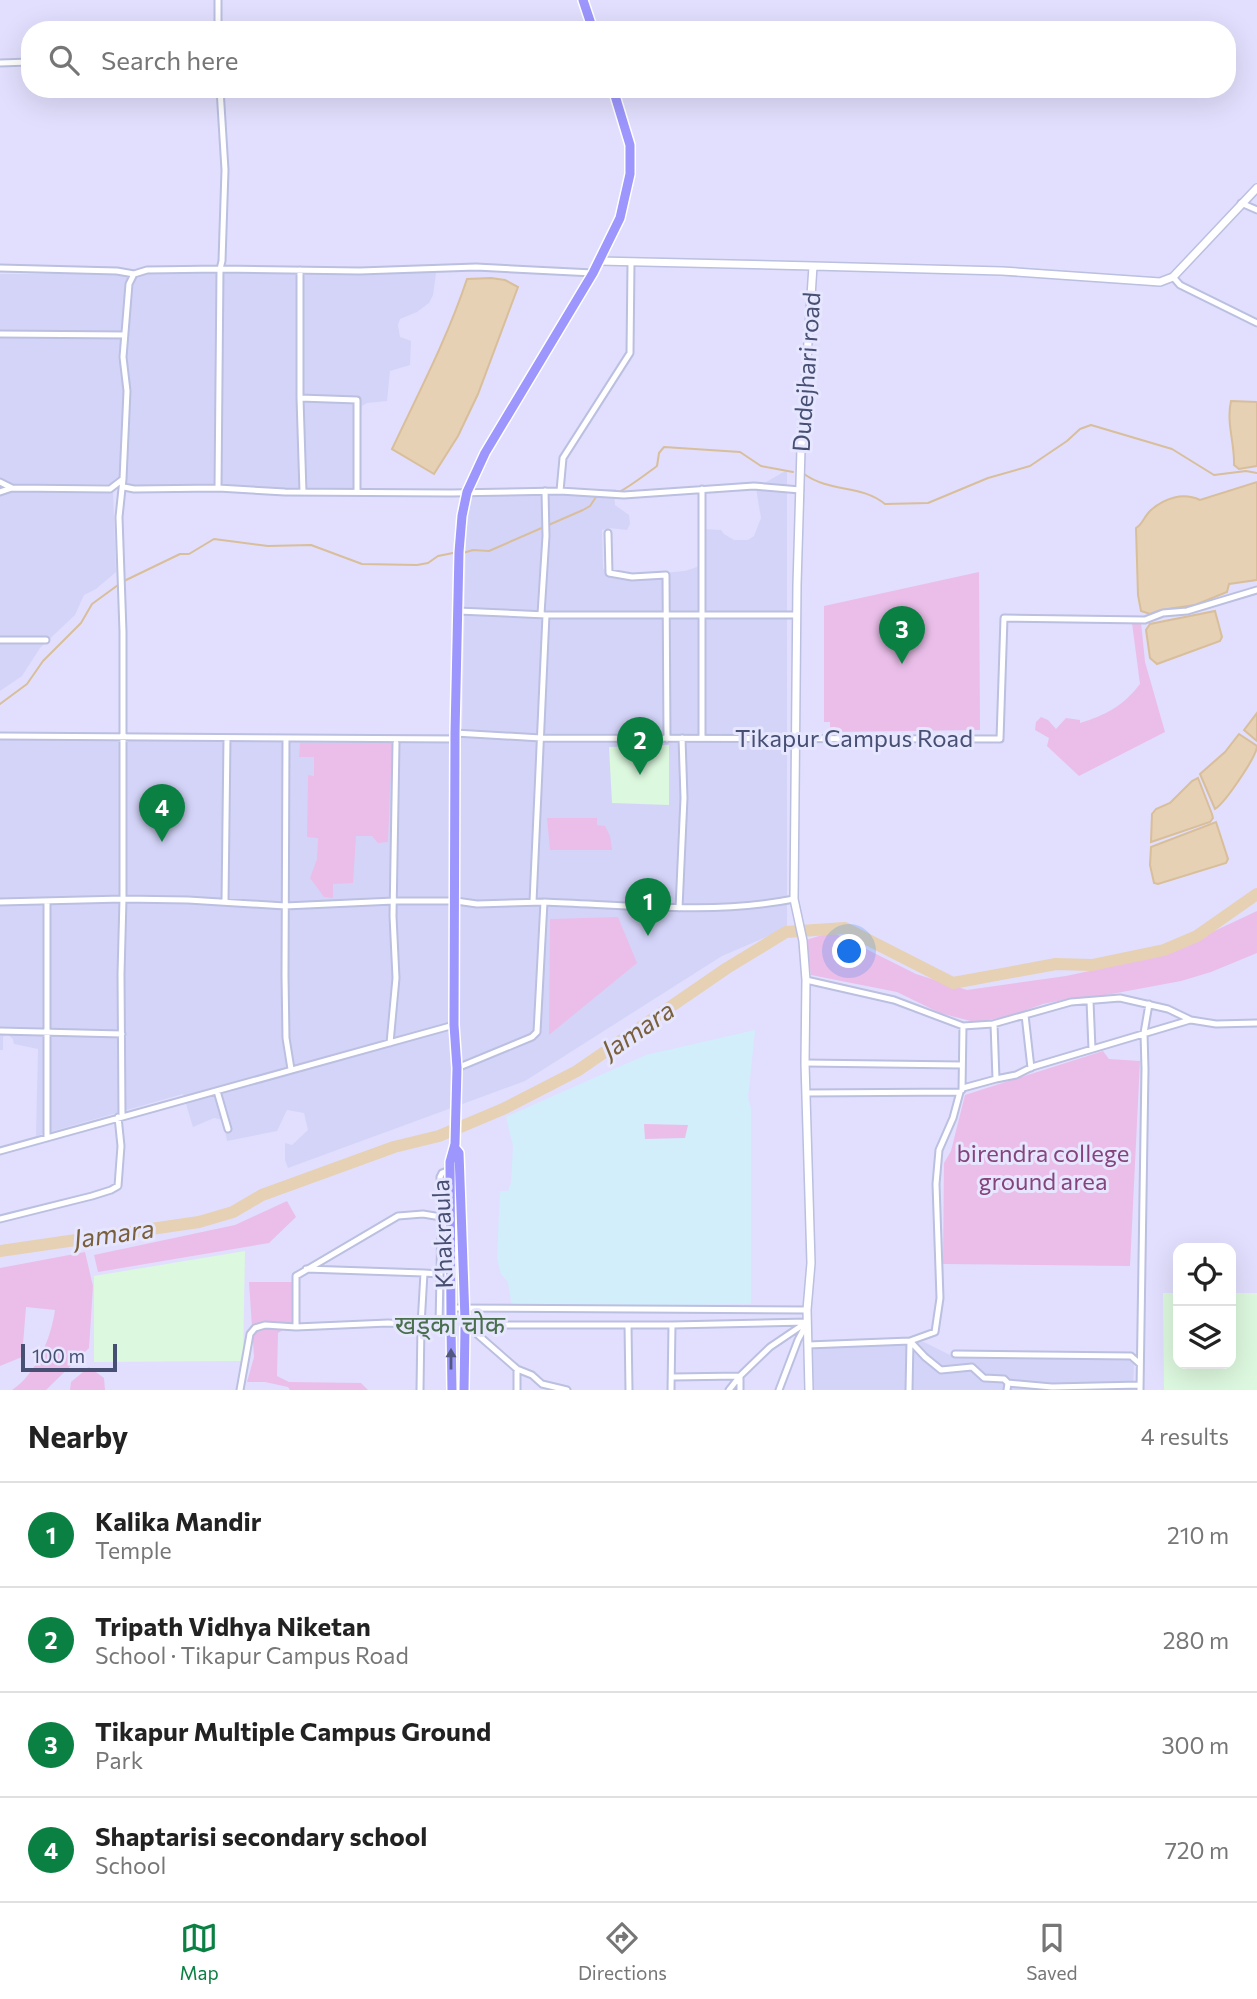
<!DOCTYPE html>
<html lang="en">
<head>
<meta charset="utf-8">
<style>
	body { margin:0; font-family:Commissioner,"Noto Sans Devanagari",sans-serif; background:#f6f6f6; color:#222 }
	.controls { position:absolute; right:21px; bottom:21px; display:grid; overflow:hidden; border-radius:14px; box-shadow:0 7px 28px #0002 }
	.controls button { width:63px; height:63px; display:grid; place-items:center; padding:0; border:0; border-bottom:2px solid #e0e0e0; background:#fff; color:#222; font:35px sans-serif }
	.scale { position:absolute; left:21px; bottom:18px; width:96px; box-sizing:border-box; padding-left:7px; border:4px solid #475073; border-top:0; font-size:19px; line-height:24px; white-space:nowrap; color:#475073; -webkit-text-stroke:5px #e7e6ff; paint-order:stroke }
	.you { position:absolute; left:850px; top:952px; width:24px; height:24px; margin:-18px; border:5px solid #fff; border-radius:50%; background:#1a73e8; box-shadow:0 0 0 10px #1a73e833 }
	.badge { display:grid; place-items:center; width:46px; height:46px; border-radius:50%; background:#0b8043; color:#fff; font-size:23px; font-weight:700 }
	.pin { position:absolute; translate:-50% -58px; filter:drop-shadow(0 2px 4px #0008) }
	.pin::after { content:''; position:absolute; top:37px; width:24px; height:21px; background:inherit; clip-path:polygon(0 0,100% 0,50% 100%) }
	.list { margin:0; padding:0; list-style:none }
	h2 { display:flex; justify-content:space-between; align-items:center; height:91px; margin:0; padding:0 28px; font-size:30px }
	h2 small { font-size:23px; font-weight:400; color:#767676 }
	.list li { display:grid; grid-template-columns:46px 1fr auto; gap:21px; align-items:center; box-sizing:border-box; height:105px; padding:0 28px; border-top:2px solid #e0e0e0 }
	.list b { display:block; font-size:26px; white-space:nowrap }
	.list p { margin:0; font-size:23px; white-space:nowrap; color:#767676 }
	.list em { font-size:23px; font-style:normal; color:#767676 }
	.icon { flex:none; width:38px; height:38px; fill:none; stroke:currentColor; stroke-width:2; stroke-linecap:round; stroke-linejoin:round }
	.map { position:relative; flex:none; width:1257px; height:1390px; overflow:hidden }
	.search { position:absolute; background:#fff; box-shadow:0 7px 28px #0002; left:21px; right:21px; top:21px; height:77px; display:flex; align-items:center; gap:18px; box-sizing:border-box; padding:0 24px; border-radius:28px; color:#767676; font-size:26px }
	.sheet { height:511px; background:#fff }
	nav { display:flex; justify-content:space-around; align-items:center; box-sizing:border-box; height:98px; border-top:2px solid #e0e0e0; background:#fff; font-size:19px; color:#767676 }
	nav a { display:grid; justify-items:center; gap:4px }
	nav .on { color:#0b8043 }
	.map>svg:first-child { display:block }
	.residential { fill:#d4d4f9 }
	.education { fill:#dcf8de }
	.medical { fill:#d2eefb }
	.green { fill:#eabee9 }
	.water { fill:#e6d1b4; stroke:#d8be9a; stroke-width:2 }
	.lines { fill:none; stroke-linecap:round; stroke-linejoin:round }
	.stream { stroke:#d8be9a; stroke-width:2 }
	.river { stroke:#e6d1b4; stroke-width:12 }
	.minor-casing { stroke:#bbbfe0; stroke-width:9 }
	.tertiary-casing { stroke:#bbbfe0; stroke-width:10 }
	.primary-casing { stroke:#fff; stroke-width:12 }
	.minor { stroke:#fff; stroke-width:5 }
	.tertiary { stroke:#fff; stroke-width:7 }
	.primary { stroke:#9c96fd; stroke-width:9 }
	.oneway { fill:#505781 }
	.labels { text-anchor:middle; stroke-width:6; stroke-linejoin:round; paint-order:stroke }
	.street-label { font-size:24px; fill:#475073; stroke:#e7e6ff }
	.park-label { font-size:24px; fill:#85447c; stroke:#e7e6ff }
	.water-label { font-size:26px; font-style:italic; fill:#79603a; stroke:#e7e6ff }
	.neighbourhood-label { font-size:26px; fill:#4a6f4d; stroke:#e7e6ff }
</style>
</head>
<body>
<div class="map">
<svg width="1257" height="1390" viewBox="0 0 1257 1390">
	<rect width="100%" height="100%" fill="#e1dffd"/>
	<path class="residential" d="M436,273L433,295L429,303L417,312L400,319L398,325L400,337L411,341L410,365L390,371L387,401L367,403L362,406L354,489H248L101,484L0,487V274Z
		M787,470V928L722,956L525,1081L288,1168L285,1160V1143L292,1145L308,1130L304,1113L287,1110L277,1131L227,1141L223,1120L214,1118L193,1127L183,1094L36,1136L38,1049L14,1044L13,1039L7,1034L3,1037V1050H0V732L202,735L462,734L467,495L616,489L614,492L615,505L629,515L630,524L627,530L609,528L602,530L603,568L608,573L640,575L685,571L697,567L700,563L703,529L721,530L724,534L734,540H748L754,536L761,518L756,488Z
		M18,490H113L116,572L96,589L84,595L75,615L40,648L22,676L0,691V496Z
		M924,1342L952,1356L1131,1358L1134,1362L1133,1390H812L813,1345Z"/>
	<path class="education" d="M669,745V805L612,803L609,747Z
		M245,1251L243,1361L94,1362V1276Z
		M1163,1293H1178V1364H1231V1293H1257V1390H1164Z"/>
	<path class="medical" d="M755,1030L748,1098L751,1108V1304L512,1307L508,1282L501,1274L497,1258L500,1191H508L511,1183L513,1146L506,1117L646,1055Z"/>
	<path class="green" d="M979,572L980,730L830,732V722H824V606Z
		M1141,622L1145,662L1165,732L1079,776L1047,746L1049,738L1035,730L1036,722L1041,717L1048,720L1056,729L1066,718L1080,720V723C1106,715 1123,706 1140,684L1132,623Z
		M300,743H392L388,842L378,843L372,836H356L353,883L333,884V898L324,897L310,878L317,859L318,838L307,837L308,775L314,776V757H299Z
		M547,818H597V825L605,826L610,836L612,850H550Z
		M1257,911V953L1211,972L1181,981L1106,995L1068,999L1043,1004L1007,1017L974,1022L940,1013L897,992L811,975L806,940L832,932L916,974L967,990L1066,976L1141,960L1174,950Z
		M618,917L637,963L549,1035L550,919Z
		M1103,1051L1109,1059L1140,1061L1130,1266L943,1264L944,1163L951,1151L965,1095Z
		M644,1124L688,1125L685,1138L645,1139Z
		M287,1201L296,1217L269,1243L98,1272L94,1255L235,1225Z
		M85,1252L93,1286L89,1348L46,1390H12C36,1374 51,1339 55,1310L26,1307L22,1357L0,1366V1268Z
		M249,1282H292L293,1324L278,1333L277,1376L289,1382L361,1383L368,1390H290L288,1387L265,1382H247L254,1357Z
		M89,1367L104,1378L105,1390H70L71,1382Z"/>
	<path class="water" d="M491,278L505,280L518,287L478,394L458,436L434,474L392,449C419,392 447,339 467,279Z
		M1231,401L1257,402V466L1239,469L1234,465C1235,444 1226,423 1231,401Z
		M1257,482V580L1229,584L1227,592L1195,605L1161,610L1150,614L1141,611L1138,595L1136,528C1143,524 1144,516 1151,510C1165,498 1183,492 1200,500Z
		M1215,611L1222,637L1220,641L1157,664L1150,658L1146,630L1150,624Z
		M1257,713V741L1244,730Z
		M1239,734L1257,746C1257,756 1225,803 1215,809L1200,774L1225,752Z
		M1198,778L1212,814L1213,818L1210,822L1151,842L1152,814L1156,809L1170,803L1192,781Z
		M1216,822L1228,859L1226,863L1158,884L1154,883L1150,865L1151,847Z"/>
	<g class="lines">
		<path class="stream" d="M804,474C831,493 860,484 885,504L928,503L988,478L1030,466L1067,441L1080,429L1091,425L1172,449L1214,475L1246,471L1257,473
			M617,493C628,488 646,474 657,466L659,453L664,447L740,452L761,466L793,472
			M463,553L473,550L489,551L583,510L590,506L598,494
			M124,581L180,554H189L214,539L268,546L311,545L362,564L417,565L428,563L438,556L453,553
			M0,704L27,684L43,661L81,623L92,604L118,585"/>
		<path class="river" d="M0,1251L199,1222L233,1212L262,1195L394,1147L439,1136L503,1109L577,1071L727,968L786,932L845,928L953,983L1056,964L1092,965L1164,950L1197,936L1257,894"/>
		<g class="minor-casing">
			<path id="minor" d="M218,0V30
				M0,63L30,62
				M1241,203L1257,210
				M0,268L117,271L134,274
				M300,270V398L357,400V492
				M1173,277L1180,285L1257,323
				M0,334L125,335
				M300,398L303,492
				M0,482L12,488
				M124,487L134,489L218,488L285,492L451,493L560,491L624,495L754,486L800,490
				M218,488L220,269L360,271L476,267L593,273
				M560,491L563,458L630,353L631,263
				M0,492L12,488L110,489L123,479L127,391L123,357L129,284L134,274L147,270L220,269L222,261L225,170L220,89
				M608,533L609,573L632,577L666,575L667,739
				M458,611L546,615H796
				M541,614L546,536L545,491
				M0,640H46
				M455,733L541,738L1000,739L1004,618L1145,620L1163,613L1187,611L1257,590
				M0,736L455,739
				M286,738L285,976L286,1038L291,1069
				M702,738V489
				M0,902L123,899L188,900L285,906L394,901H456L477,904L544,902L537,1032L532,1037L457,1068
				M225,902L227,738
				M533,902L546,615
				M544,902C627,905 712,915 794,899
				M679,908L684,798L682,738
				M806,980L894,1000L963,1026L993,1024L1071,1002L1120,998L1168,1009L1191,1020L1216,1024L1257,1023
				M1090,1001L1092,1049
				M1025,1015L1031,1068
				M0,1031L122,1034
				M390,1043L396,978L393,916L396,743
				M805,1063L961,1065
				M996,1079L1016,1075L1032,1067L1190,1020
				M963,1088L996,1079L994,1024
				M962,1090L963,1026
				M217,1091L228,1129
				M806,1093L960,1092L953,1118L939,1150L936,1184L940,1298L935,1332L910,1341L925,1357L941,1370L972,1367L984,1378L1004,1379L1008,1383L1007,1390
				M122,1116L121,974L123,899V632L119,517L123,479
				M47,1138V901
				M0,1151L454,1025
				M0,1219L92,1196L111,1190L118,1186L121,1146L118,1117
				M424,1273L440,1274L439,1325
				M440,1274L441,1217
				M450,1308L807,1310
				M465,1325H672L807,1322
				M628,1325L629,1390
				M472,1326L477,1334L517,1369L532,1375L542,1384L567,1390
				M296,1327V1276L398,1216L423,1214L441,1217L440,1177L442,1173L450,1170
				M808,1345L910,1341L909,1390
				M955,1354L1131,1356L1140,1364
				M673,1377L740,1376L770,1347L807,1322
				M1008,1383L1052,1387L1140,1385
				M240,1390L250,1334L255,1328L265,1325L296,1327L388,1323L421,1325L424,1273L306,1269
				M420,1390L421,1325H450
				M517,1390V1369
				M671,1390L672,1325
				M729,1390L740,1376
				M740,1390V1376
				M779,1390L798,1340L806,1325
				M1140,1390L1145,1069L1144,1033L1149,1004"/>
		</g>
		<g class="tertiary-casing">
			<path id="tertiary" d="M599,261L813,266
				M809,1390L807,1310L811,1263L805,1063L806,980L803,941L794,899L797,585L801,449L813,266L1002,271L1160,282L1173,277L1257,188"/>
		</g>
		<g class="primary-casing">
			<path id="primary" d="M583,0L593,30
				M455,1148L459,1153L465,1319
				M451,1319L450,1162L455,1144L457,1068L454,1025L455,733L459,552L462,516L467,492L485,453L593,273L620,218L630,174V145L613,89
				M451,1327L452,1390
				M464,1390L465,1328"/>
		</g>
		<use href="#minor" class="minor"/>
		<use href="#tertiary" class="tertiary"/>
		<use href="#primary" class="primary"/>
	</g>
	<defs><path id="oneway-solid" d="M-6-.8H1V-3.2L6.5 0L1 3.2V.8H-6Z" transform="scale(1.75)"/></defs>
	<use class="oneway" href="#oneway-solid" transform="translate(451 1359) rotate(-90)"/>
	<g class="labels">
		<g class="street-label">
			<text transform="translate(807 372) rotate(-86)" y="8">Dudejhari road</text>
			<text x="854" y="747">Tikapur Campus Road</text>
			<text transform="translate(443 1234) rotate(-92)" y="8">Khakraula</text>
		</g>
		<g class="park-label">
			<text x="1043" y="1162">birendra college<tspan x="1043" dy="28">ground area</tspan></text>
		</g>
		<g class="water-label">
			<text transform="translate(638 1030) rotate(-34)" y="9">Jamara</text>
			<text transform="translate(114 1234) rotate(-8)" y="9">Jamara</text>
		</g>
		<g class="neighbourhood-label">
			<text x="450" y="1334">खड्का चोक</text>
		</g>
	</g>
</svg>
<div class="controls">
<button><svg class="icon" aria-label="locate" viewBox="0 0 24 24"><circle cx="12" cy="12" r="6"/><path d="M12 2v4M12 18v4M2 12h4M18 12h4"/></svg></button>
<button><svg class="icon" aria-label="layers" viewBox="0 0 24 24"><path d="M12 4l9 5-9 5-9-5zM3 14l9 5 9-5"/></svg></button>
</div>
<div class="scale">100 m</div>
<div class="you"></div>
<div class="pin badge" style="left:648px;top:936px">1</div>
<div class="pin badge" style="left:640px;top:775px">2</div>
<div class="pin badge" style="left:902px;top:664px">3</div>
<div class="pin badge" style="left:162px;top:842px">4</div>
<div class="search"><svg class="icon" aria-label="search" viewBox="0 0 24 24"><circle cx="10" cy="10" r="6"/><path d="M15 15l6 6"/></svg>Search here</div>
</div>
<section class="sheet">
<h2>Nearby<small>4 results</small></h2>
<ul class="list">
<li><span class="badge">1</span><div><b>Kalika Mandir</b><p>Temple</p></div><em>210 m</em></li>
<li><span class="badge">2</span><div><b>Tripath Vidhya Niketan</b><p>School · Tikapur Campus Road</p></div><em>280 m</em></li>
<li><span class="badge">3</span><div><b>Tikapur Multiple Campus Ground</b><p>Park</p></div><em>300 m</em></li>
<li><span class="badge">4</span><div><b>Shaptarisi secondary school</b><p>School</p></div><em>720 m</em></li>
</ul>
</section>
<nav>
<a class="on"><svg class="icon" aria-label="map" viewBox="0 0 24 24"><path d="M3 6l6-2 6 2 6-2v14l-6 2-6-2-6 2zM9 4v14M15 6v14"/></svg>Map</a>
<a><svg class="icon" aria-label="directions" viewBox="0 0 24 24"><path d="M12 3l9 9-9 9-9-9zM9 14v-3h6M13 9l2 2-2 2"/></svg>Directions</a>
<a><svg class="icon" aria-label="saved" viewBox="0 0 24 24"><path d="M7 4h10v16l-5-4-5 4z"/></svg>Saved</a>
</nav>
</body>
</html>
